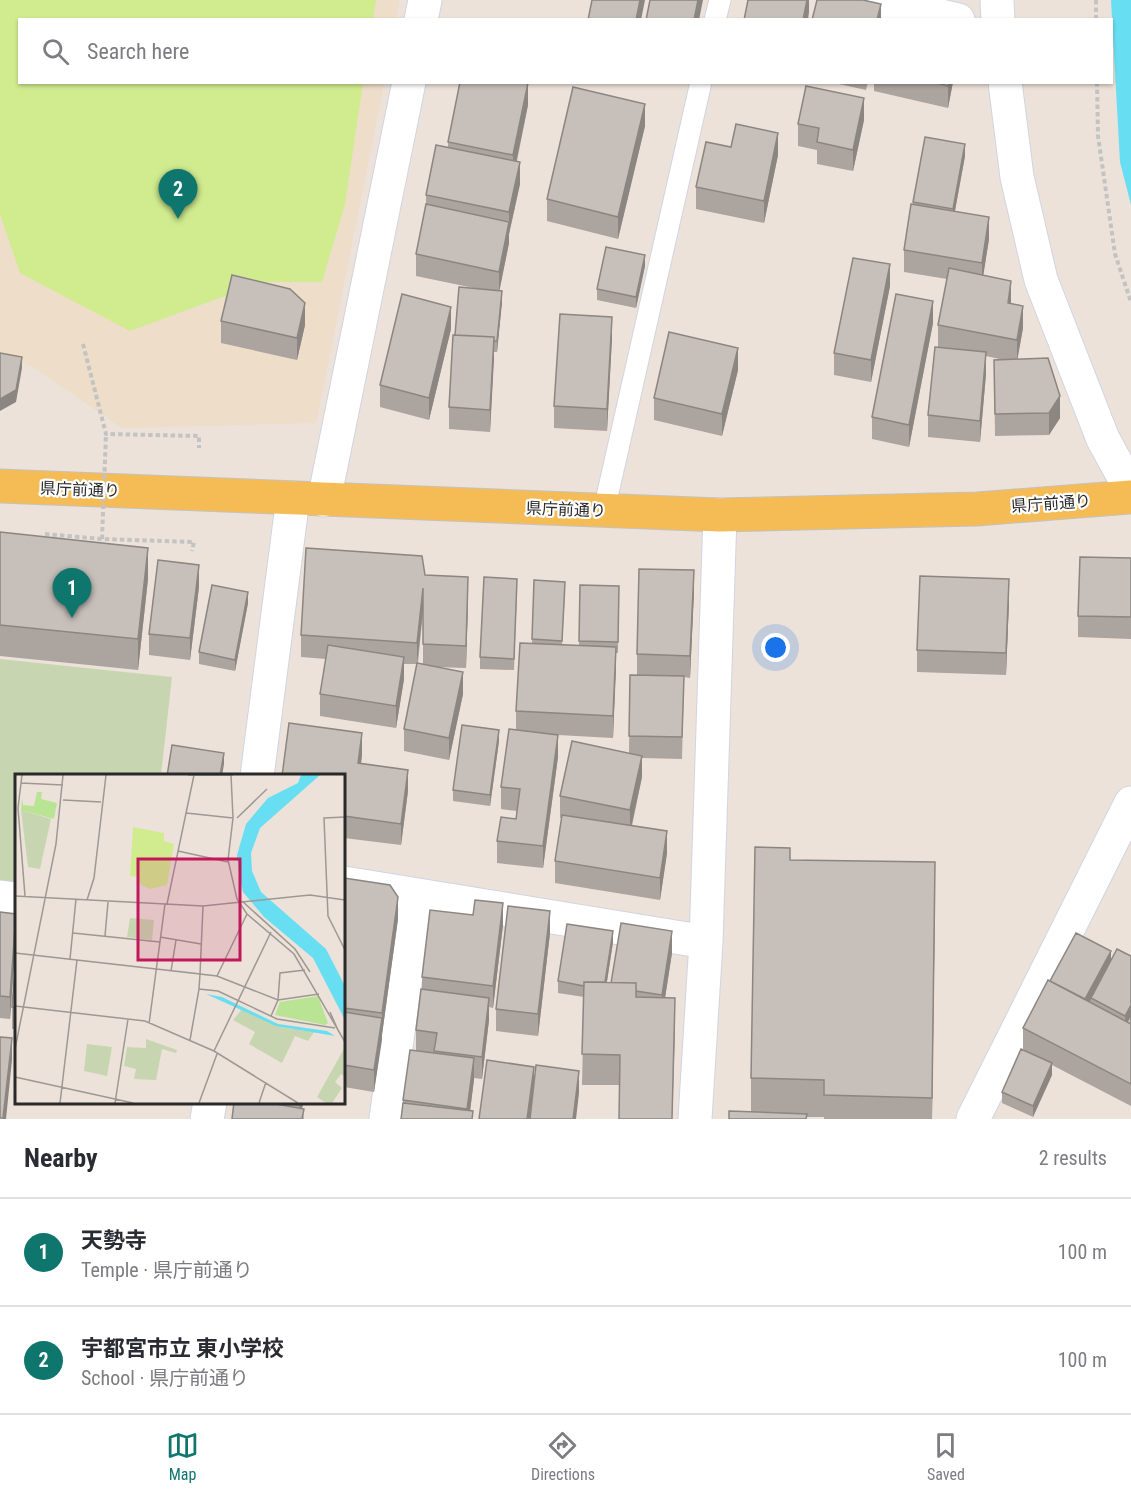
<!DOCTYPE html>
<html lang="en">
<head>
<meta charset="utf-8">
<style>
	body { margin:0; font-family:"Roboto Condensed","Noto Sans JP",sans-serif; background:#f7f7f7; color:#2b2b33 }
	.you { position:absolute; left:776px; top:648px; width:21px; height:21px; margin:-15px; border:4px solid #fff; border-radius:50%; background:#1a73e8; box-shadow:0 0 0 9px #1a73e833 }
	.badge { display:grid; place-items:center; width:39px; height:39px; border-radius:50%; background:#0f766e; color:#fff; font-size:20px; font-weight:700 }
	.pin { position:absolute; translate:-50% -50px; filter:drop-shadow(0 2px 3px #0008) }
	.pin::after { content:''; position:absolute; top:32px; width:21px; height:18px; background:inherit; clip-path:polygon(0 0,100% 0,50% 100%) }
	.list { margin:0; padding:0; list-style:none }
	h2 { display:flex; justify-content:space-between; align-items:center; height:78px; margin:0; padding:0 24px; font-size:26px }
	h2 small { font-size:20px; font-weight:400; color:#7c7c81 }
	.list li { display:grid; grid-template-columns:39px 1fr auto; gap:18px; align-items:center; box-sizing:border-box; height:108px; padding:0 24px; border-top:2px solid #e1e1e2 }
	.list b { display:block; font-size:22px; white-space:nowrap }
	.list p { margin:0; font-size:20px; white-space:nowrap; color:#7c7c81 }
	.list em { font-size:20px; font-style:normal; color:#7c7c81 }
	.icon { flex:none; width:33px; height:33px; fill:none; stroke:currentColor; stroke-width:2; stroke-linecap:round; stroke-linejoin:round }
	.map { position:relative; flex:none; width:1131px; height:1119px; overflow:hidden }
	.search { position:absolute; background:#fff; box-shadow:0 2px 4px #0004; left:18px; right:18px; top:18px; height:66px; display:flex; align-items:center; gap:15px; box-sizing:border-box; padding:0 21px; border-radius:0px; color:#7c7c81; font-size:22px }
	.sheet { height:294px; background:#fff }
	nav { display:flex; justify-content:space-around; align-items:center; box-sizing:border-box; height:84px; border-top:2px solid #e1e1e2; background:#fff; font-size:16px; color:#7c7c81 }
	nav a { display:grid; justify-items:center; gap:3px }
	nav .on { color:#0f766e }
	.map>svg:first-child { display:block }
	.education { fill:#eeddc8 }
	.cemetery { fill:#c7d6b0 }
	.pitch { fill:#d0ec8f }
	.water { fill:#68def2 }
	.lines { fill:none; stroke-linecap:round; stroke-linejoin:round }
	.lane-casing { stroke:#cfd5e2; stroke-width:23 }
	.street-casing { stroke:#cfd5e2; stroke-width:35 }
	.primary-casing { stroke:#c3c3c3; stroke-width:35 }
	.path { stroke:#c3c3c3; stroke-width:4; stroke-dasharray:4.5 3; stroke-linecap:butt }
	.lane { stroke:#fff; stroke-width:21 }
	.street { stroke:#fff; stroke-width:33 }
	.primary { stroke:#f5bc55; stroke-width:33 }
	.path-bridge { stroke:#c3c3c3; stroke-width:4; stroke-dasharray:4.5 3; stroke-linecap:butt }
	.wall { fill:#aba49f; fill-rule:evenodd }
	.shaded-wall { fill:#8b8682 }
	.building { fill:#c7bfb9; stroke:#8b8682; stroke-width:1.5 }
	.labels { text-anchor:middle; stroke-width:4.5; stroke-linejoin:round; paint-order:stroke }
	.street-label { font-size:16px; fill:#292929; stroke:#fff }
	.inset-road { fill:none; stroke:#9e9893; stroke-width:1.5 }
	.view { fill:#c2185b; fill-opacity:0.15; stroke:#c2185b; stroke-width:3 }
	.inset-edge { fill:none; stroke:#292929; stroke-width:3 }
</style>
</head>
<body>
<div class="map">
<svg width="1131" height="1119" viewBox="0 0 1131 1119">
	<rect width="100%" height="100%" fill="#ece2d9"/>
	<path class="education" d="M0,0H400L396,19L20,20V82L384,83L316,423L122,428L31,366L0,355Z"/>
	<path class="cemetery" d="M0,659L172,677L161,775L16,776V886L0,884Z"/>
	<path class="pitch" d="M0,0H376L373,19L20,20V82L363,83L345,204L322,282H263L130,331L20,273L0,214Z"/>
	<path class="water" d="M1111,0H1131V205L1120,162Z"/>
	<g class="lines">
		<g class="lane-casing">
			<path id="lane" d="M715,20L720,0
				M604,510L701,82"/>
		</g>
		<g class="street-casing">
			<path id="street" d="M873,0L958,20
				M997,0L998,20
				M421,20L425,0
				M1005,82L1017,177L1041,280L1103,439L1131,490
				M324,500L409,82
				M257,776L293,498
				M344,883L706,942
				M0,897L16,899
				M207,1119L210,1102
				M386,1119L417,895
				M695,1119L706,942L720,515
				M973,1119L1131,803"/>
		</g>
		<g class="primary-casing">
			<path id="primary" d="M0,486L720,515L977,509L1131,497"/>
		</g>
		<path class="path" d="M1096,0V20
			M1097,82L1098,136L1115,254L1131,302
			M83,344L106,434L199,436V448
			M45,534L102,539L194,542L192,551"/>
		<use href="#lane" class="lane"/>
		<use href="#street" class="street"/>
		<use href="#primary" class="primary"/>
		<path class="path-bridge" d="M102,539L106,434"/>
	</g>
	<path class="wall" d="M830,82H868L866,90Z
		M874,82H953L948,108L874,91Z
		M528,105L517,161L520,184L509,234V243L499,291L502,302L497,352H494L490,432L449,429V407L455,335L474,288L416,276V254L426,204V195L448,147V142Z
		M864,120L853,171L817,164V150L798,146V124Z
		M645,126L618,239L547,221V199Z
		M731,147L778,155L764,223L696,209V187Z
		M965,156L955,211L989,239L983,275L1011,303L1023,328L1017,359L1060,418L1049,435L995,436L994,360H1004L986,356V374L980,442L928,437V415L943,348L938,347V325L947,279L904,272V250L913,202Z
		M645,266L636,308L597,300V289Z
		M890,286L871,382L834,375V353Z
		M221,321L305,325L297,360L221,343Z
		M933,323L909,447L872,439V417Z
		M451,329L429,420L380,407V385Z
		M612,338L607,431L554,428V406Z
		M738,370L722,436L654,420V398Z
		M0,532L148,579L138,670L0,656Z
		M1131,558V639L1078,637V616Z
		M425,575L468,599L466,668L435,667L463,694L449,760L404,751V729L417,664H404V679L396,728L320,716V694L326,659L301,657V635ZM423,612V664L418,663Z
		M534,580L565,593L562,645L579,646L580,585L619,586L618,653H616L613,738L558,735V757L543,868L497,863V841L516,819L517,811L501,809V787L516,730V711L532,643Z
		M199,587L190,660L149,655V634Z
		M517,590L514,670L480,669V657Z
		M694,592L690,678L684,677L682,759L642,758V777L632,826L667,853L660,900L555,883V861L562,818H560V796L629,753L630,675H637V654Z
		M1009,601L1006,675L917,672V650Z
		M248,603L235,671L199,664V652Z
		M499,741L490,806L453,801V790Z
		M362,755L361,763L408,791L401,845L344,838V776Z
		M790,860L935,900L932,1119H824V1117H807L751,1112V1078Z
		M344,878L398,919L374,1092L344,1087Z
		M0,912L16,936L10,1019L0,1018Z
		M503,925L493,1008L489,1007V1020L482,1079L474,1078L470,1111L473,1119H401L403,1100L416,1050V1030L422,989V977Z
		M550,933L538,1036L496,1031V1009Z
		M613,942L607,982L611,983L672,953L665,998L675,1029L619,1085H582L584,997L558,993V981Z
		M1131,956V1106L1052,1065V1075L1033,1117L1002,1103V1092L1031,1054L1023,1049V1028L1050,981L1111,961Z
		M16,959V1029H12V1007Z
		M234,1102H303L302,1108L304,1119Z"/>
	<path class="shaded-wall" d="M640,0H645L641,20H636Z
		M698,0H703L699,20H694Z
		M807,0H809V12L808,20H803Z
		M881,4V20H877Z
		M949,82H953L948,108V86Z
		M528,83V105L513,177V155Z
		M864,98V120L853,171V150Z
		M645,104V126L618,239V217Z
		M778,133V155L764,223V201Z
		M965,144V156L953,221V209Z
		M520,162V184L509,234V243L499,293V272L509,222V212Z
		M989,217V239L982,284V263Z
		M645,255V266L636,308V297Z
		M890,264V286L871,382V360Z
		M1011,281V302L1008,325V303Z
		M502,291V302L497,352V341Z
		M933,301V323L909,447V425Z
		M305,303V325L297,360V338Z
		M1023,306V328L1017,362V340Z
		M451,307V329L429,420V398Z
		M612,317V338L607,431V409Z
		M494,337V359L490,432V410Z
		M738,348V370L722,436V414Z
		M986,352V374L980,442V421Z
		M22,357V368L16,402L0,411V399Z
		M1060,396V418L1049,435V413Z
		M148,548V579L138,670V639Z
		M199,565V587L190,660V638Z
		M694,570V592L690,678V656Z
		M468,577V599L466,668V646Z
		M1009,579V601L1006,675V653Z
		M423,588V609L417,664V643Z
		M248,592V603L235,671V660Z
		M616,647V669L613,738V716Z
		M404,657V679L396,728V706Z
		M463,672V694L449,760V738Z
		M499,730V741L490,806V795Z
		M362,733V755L358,785V763Z
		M558,735V757L543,868V846Z
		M224,753V764L222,776H220Z
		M642,756V777L630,832V810Z
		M408,770V791L401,845V824Z
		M667,831V853L660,900V878Z
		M935,862V900L932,1119V1098Z
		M398,897V919L382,1035V1013Z
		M503,903V925L493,1008V986Z
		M550,911V933L538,1036V1014Z
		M16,914V936L10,1019V997Z
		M613,931V942L604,1000V989Z
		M672,931V953L662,1017V995Z
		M1111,951V963L1084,1012V1000Z
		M489,998V1020L482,1079V1057Z
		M675,998V1029L672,1119Z
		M1131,1005V1016L1125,1027V1016Z
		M382,1018V1040L374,1092V1070Z
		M12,1038V1060L6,1119H3Z
		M474,1058V1080L469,1119H467V1109Z
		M1052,1063V1075L1033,1117V1106Z
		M534,1067V1089L530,1119H527Z
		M579,1071V1093L576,1119H573Z
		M300,1102H303L301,1119H299Z"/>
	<path class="building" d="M592,0H640L636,20H588Z
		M650,0H698L694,20H646Z
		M748,0H807L803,20H744Z
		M817,0H863L881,4L877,20H812Z
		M460,82L528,83L513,155L448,142Z
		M934,82H949L948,86Z
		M806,86L864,98L853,150L817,142L819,128L798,124Z
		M573,87L645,104L618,217L547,199Z
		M736,124L778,133L764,201L696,187L706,142L731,147Z
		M925,137L965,144L953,209L913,202Z
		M436,145L520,162L509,212L426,195Z
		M426,204L509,222L499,272L416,254Z
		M911,204L989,217L982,263L904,250Z
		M606,247L645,255L636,297L597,289Z
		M853,258L890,264L871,360L834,353Z
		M949,268L1011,281L1008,303L1023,306L1017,340L938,325Z
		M232,275L290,289L305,303L297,338L221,321Z
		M459,287L502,291L497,341H494V337L455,335Z
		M402,294L451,307L429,398L380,385Z
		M896,294L933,301L909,425L872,417Z
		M560,314L612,317L607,409L554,406Z
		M669,332L738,348L722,414L654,398Z
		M453,335L494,337L490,410L449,407Z
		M935,347L986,352L980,421L928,415Z
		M0,353L22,357L16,390L0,399Z
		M1048,358L1060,396L1049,413L995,414L994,360Z
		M0,532L148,548L138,639L0,625Z
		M306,548L422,556L425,575L468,577L466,646L423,644V588L417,643L301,635Z
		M1080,557L1131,558V617L1078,616Z
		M158,560L199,565L190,638L149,634Z
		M639,569L694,570L690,656L637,654Z
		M920,576L1009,579L1006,653L917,650Z
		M484,577L517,579L514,659L480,657Z
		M534,580L565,582L562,641L532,639Z
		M212,585L248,592L235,660L199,652Z
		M580,585L619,586L618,642L579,641Z
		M520,643L616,647L613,716L516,711Z
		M328,645L404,657L396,706L320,694Z
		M417,663L463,672L449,738L404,729Z
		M630,675L684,676L682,737L629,736Z
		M289,723L362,733L358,763L408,770L401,824L344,816V776H282Z
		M462,725L499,730L490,795L453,790Z
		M509,729L558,735L543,846L497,841L501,817L516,819L520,789L501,787Z
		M572,741L642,756L630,810L560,796Z
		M172,745L224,753L220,776H167Z
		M562,815L667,831L660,878L555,861Z
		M755,847L790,848V860L935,862L932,1098L824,1095V1080L751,1078Z
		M344,878L390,885L398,897L382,1013L344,1008Z
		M475,900L503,903L493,986L422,977L430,910L473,915Z
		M508,906L550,911L538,1014L496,1009Z
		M0,912L16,914L10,997L0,996Z
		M621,923L672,931L662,995L636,991V983H611Z
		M567,924L613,931L605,982H584V986L558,981Z
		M1076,933L1111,951L1085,999L1050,981Z
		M1117,949L1131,956V1005L1125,1016L1091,998Z
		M16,959V1007H12Z
		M1048,980L1131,1024V1084L1023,1028Z
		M584,982L636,983V997L675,998L672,1119H619L620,1055L582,1054Z
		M421,989L489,998L482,1057L434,1051L437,1033L416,1030Z
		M344,1012L382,1018L374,1070L344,1065Z
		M1131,1014V1024L1127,1022Z
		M0,1037L12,1038L3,1118H0Z
		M1021,1049L1052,1063L1033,1106L1002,1092Z
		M410,1050L474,1058L467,1109L403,1100Z
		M487,1060L534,1067L527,1119H479Z
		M536,1065L579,1071L573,1119H530Z
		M234,1102H265L304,1109L302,1119H232Z
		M281,1102H300L299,1105Z
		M403,1103L473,1111L472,1119H401Z
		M729,1111L807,1114L806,1119H729Z"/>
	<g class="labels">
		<g class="street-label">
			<text transform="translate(80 489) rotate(2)" y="6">県庁前通り</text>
			<text transform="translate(1051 503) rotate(-4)" y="6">県庁前通り</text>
			<text transform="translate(566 509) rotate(2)" y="6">県庁前通り</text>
		</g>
	</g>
	<g transform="translate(15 774)">
		<rect width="330" height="330" fill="#ece2d9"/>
		<path d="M22,18H27L26,25L42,29L39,45L6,36L7,24L8,31L19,32ZM303,222L313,249L310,251L260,241L265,228Z" fill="#b9e494"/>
		<path d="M6,36L36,45L25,95L13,93ZM115,144L139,146L137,166L112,163ZM228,234L266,253L299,258L293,267L280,262L267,289L234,270L240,258L218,246ZM131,265L162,276L161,279L147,275L141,306L119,305L121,295L109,292L112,273L131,274ZM72,270L97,273L92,302L69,297ZM330,273V303L326,300L320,308L327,314L317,329H311L302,323Z" fill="#c7d6b0"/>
		<path d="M118,53L149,59V67L159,70L152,111L135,115L125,110L123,103L115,102Z" fill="#d0ec8f"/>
		<path d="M286,1H305L245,54L236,79L237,97L246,118L311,175L330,212V246L298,184L249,143L228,118L224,100L222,81L231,50L253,24L283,9ZM191,220L207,223L263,250L312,257L320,262L261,252Z" fill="#68def2"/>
		<path class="inset-road" d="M7,1L3,34L10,122M173,1H218M216,1L218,44L213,86L222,125L232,140L279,180L330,268M6,9L48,11M48,26L86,28M171,39L218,44M330,43L309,44L313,142L330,176M222,44L252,15M163,77L213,88M0,122L188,132L295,121L330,126M72,126L79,104L91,1M227,127L280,175L295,198M152,130L179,1M188,132L185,200L202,202L263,226L304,220M58,159L145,168M90,162L93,128M145,163L186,170M0,179L185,200L184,215L203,217L262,245L320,254M55,185L61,125M156,197L161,166M202,202L232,140M0,232L130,247L199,277L283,329M315,238L323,256M256,242L263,226L265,199L290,196M134,250L150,130M175,266L184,215M0,275L41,70L48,1M199,277L256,158M0,303L118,329M45,329L62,186M100,329L113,245M184,329L202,280M244,329L251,308"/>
		<path class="view" d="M123,85H225V186H123Z"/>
		<rect width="330" height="330" class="inset-edge"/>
	</g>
</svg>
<div class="you"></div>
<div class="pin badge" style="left:72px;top:618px">1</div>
<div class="pin badge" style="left:178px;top:219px">2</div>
<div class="search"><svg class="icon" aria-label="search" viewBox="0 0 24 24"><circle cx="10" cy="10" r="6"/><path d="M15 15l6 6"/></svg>Search here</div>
</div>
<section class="sheet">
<h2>Nearby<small>2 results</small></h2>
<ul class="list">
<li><span class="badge">1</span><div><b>天勢寺</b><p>Temple · 県庁前通り</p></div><em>100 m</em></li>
<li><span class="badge">2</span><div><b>宇都宮市立 東小学校</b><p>School · 県庁前通り</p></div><em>100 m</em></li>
</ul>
</section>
<nav>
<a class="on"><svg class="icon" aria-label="map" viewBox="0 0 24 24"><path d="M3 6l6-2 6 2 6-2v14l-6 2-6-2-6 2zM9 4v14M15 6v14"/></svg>Map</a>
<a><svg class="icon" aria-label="directions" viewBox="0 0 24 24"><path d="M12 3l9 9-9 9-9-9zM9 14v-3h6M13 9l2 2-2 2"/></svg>Directions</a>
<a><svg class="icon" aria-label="saved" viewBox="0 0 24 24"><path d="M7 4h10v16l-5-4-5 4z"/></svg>Saved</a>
</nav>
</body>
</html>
